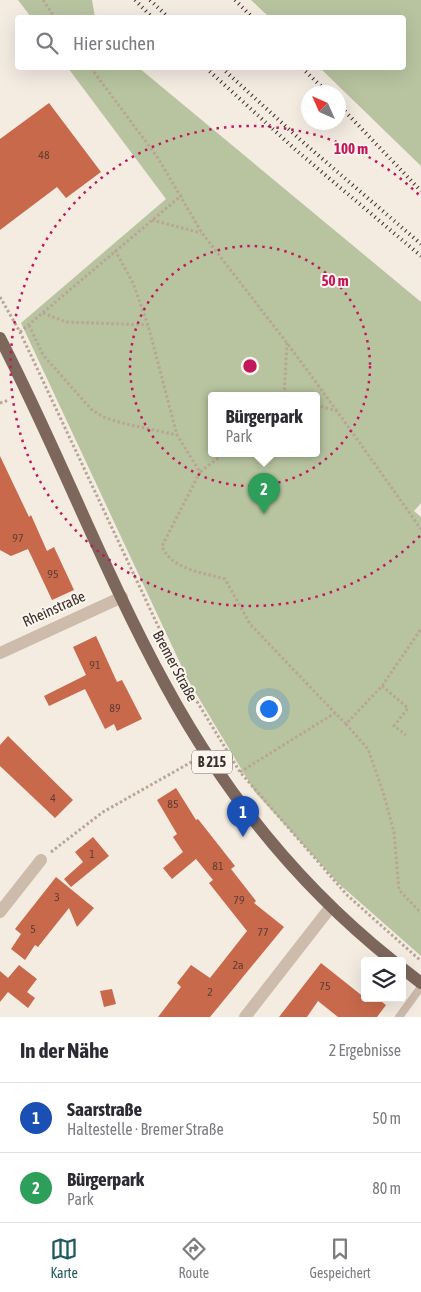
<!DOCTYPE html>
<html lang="de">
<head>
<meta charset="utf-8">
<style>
	body { margin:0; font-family:"Asap Condensed",sans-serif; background:#f7f7f7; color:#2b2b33 }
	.controls { position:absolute; right:15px; bottom:15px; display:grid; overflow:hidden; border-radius:5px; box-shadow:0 5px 20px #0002 }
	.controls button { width:45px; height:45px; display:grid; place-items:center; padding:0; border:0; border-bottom:1px solid #e1e1e2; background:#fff; color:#2b2b33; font:25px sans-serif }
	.compass { position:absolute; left:301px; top:85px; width:45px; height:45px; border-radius:50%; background:#fff; box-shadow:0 5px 20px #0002; rotate:315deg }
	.you { position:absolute; left:268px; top:708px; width:18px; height:18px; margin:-12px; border:4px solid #fff; border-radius:50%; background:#1a73e8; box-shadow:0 0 0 8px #1a73e833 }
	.badge { display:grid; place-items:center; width:32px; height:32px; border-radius:50%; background:#1f5a5e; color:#fff; font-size:16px; font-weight:700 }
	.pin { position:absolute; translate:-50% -41px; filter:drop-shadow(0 1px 2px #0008) }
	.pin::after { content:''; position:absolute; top:26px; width:18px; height:15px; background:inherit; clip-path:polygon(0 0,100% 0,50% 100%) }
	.popup { position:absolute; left:208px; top:392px; width:112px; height:65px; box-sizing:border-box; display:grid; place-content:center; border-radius:5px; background:#fff; filter:drop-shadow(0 1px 4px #0005); font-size:16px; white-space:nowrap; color:#7c7c81 }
	.popup b { font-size:19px; color:#2b2b33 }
	.popup::after { content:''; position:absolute; left:50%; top:100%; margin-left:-10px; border:10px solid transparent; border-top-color:#fff }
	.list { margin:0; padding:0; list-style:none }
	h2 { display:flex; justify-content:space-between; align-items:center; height:65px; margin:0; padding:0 20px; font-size:21px }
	h2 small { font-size:16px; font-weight:400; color:#7c7c81 }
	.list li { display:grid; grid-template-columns:32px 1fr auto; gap:15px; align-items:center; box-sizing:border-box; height:70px; padding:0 20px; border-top:1px solid #e1e1e2 }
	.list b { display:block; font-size:19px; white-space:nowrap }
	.list p { margin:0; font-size:16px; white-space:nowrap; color:#7c7c81 }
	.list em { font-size:16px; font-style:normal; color:#7c7c81 }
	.icon { flex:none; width:28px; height:28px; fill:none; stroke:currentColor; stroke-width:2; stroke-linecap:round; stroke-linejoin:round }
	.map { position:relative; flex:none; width:421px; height:1017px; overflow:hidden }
	.search { position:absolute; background:#fff; box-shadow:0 5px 20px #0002; left:15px; right:15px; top:15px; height:55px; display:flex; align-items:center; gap:12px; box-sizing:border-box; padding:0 18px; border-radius:5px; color:#7c7c81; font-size:19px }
	.sheet { height:205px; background:#fff }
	nav { display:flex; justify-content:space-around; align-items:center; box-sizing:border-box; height:70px; border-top:1px solid #e1e1e2; background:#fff; font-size:14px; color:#7c7c81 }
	nav a { display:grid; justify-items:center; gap:2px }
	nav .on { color:#1f5a5e }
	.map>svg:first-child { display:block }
	.green { fill:#b8c4a0; fill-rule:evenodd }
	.building { fill:#c8694b }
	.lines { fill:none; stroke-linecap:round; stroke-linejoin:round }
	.path { stroke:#b9a596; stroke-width:3; stroke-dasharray:2.5 2.5; stroke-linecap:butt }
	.lane { stroke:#cdbbac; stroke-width:8 }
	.street { stroke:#cdbbac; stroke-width:12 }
	.primary { stroke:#7d675c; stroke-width:12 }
	.rail { stroke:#3b302b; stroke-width:4; stroke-dasharray:1 4; stroke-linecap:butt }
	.ring { fill:none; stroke:#c2185b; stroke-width:2.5; stroke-dasharray:2.5 5 }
	.labels { text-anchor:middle; stroke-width:4; stroke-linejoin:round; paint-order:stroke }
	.number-label { font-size:12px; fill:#5e3e33 }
	.shield { fill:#fbf5ee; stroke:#756b66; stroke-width:1 }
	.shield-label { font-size:14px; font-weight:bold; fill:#3b302b }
	.street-label { font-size:15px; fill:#3b302b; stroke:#fbf5ee }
	.centre { fill:#c2185b; stroke:#fbf5ee; stroke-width:2.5 }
	.ring-label { font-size:15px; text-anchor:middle; font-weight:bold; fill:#c2185b; stroke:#fbf5ee; stroke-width:4; stroke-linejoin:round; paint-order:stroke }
</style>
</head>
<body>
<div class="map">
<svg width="421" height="1017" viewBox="0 0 421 1017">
	<rect width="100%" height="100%" fill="#f4ebe1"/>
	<path class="green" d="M18,0H92L95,17H31Z
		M251,0H421V166L320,68H404V18L269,17Z
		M68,68H139L421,302V503L414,511L421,517V956L338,883L255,792L188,680L21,323L166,199ZM316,395V453H212V395Z"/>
	<path class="building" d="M49,103L101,172L66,198L57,187L0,230V139Z
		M0,456L29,517L31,515L47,551L54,547L74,590L52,600L28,549L11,556L0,550Z
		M96,636L117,682L122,680L142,719L117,731L114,724L105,729L85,689L49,706L44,696L86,675L73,647Z
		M8,736L73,800L55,818L0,766V745Z
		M176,788L196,820L198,819L235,866L231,869L256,901L254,903L284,927L210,1017H158L181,987L177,983L191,965L210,978L247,931L209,883L213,880L196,859L172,879L163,868L183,852L173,837L177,834L157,800Z
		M93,837L109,856L71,887L64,879L83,862L75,852Z
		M56,877L94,908L77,927L69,908L38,947L35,945L25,960L11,949L21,934L15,929Z
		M321,963L365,998H377L386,1005L377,1017H338L318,1001L307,1017H279Z
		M19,965L37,979L27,992L35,998L28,1008L8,992L0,1002V971L8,978Z
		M112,989L116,1004L104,1007L100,991Z"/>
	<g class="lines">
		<path class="path" d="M43,0L55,18
			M91,68L158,158L202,233L287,343L337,411
			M152,220L201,233
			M115,250L133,283L148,325L177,435L200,472L225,453
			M0,297L20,332L182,677L240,772L347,895L421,961
			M43,313L66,322L148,325
			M29,325L43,355L91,409L103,417L122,423L177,435
			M20,332L182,195
			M284,395L287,343
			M0,403L9,400
			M316,405L337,411L421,529
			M200,472L162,546C170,569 204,573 225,579L250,624L335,713
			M382,686L408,708L394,726L406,735
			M346,724L368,749L383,792L394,832L399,890L421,913
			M240,772L335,713L346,724L382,686L421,629
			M51,852L103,812L195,760"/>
		<path class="lane" d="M399,1017L421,987"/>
		<path class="street" d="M0,653L122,597
			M0,912L41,860
			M245,1017L330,908"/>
		<path class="primary" d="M0,338C59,452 104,573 166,686C223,791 299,886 393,961
			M402,968L421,983"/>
		<path class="rail" d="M135,0L153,18
			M150,0L169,18
			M235,0L253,18
			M206,68L297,151L421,256
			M222,68L304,143L421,244
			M302,68L327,92
			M338,104L421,191"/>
	</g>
	<g class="ring">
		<circle cx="250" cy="366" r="120"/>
		<path d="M420 536A240 240 0 1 1 420 196"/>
	</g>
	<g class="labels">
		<g class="number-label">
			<text x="44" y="159">48</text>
			<text x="18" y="542">97</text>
			<text x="53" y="578">95</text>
			<text x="95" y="669">91</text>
			<text x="115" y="712">89</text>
			<text x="53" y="802">4</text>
			<text x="173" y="808">85</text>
			<text x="92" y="858">1</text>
			<text x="218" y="870">81</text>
			<text x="57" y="901">3</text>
			<text x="239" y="904">79</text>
			<text x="33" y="933">5</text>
			<text x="263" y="936">77</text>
			<text x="238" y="969">2a</text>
			<text x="325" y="990">75</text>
			<text x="210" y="996">2</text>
		</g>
		<rect class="shield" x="192" y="750.5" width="40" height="23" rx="4"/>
		<g class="shield-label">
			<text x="212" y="767">B 215</text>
		</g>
		<g class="street-label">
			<text transform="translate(54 609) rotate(-24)" y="5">Rheinstraße</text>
			<text transform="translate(175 666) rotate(62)" y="5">Bremer Straße</text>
		</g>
	</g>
	<circle cx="250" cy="366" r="8" class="centre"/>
	<g class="ring-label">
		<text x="351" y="154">100 m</text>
		<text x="335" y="286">50 m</text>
	</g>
</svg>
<div class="controls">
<button><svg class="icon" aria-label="layers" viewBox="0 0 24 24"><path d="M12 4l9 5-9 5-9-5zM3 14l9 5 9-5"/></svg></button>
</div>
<svg class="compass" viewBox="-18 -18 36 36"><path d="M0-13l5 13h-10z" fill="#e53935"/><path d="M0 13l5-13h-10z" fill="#7c7c81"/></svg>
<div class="you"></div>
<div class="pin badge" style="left:243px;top:837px;background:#1a4fb4">1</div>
<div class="pin badge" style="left:264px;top:514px;background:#2e9e5b">2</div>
<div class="popup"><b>Bürgerpark</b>Park</div>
<div class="search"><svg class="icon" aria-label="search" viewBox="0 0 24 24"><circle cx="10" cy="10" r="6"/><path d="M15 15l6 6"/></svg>Hier suchen</div>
</div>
<section class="sheet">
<h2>In der Nähe<small>2 Ergebnisse</small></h2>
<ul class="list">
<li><span class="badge" style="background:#1a4fb4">1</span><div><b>Saarstraße</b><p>Haltestelle · Bremer Straße</p></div><em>50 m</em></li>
<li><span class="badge" style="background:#2e9e5b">2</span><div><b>Bürgerpark</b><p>Park</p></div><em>80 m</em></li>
</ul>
</section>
<nav>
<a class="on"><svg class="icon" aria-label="map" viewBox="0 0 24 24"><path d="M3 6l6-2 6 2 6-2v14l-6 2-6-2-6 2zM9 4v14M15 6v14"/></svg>Karte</a>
<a><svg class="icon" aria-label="directions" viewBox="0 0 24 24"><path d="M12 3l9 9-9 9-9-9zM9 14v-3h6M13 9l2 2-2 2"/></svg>Route</a>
<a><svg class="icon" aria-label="saved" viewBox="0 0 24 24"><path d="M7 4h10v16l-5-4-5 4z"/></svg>Gespeichert</a>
</nav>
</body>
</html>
